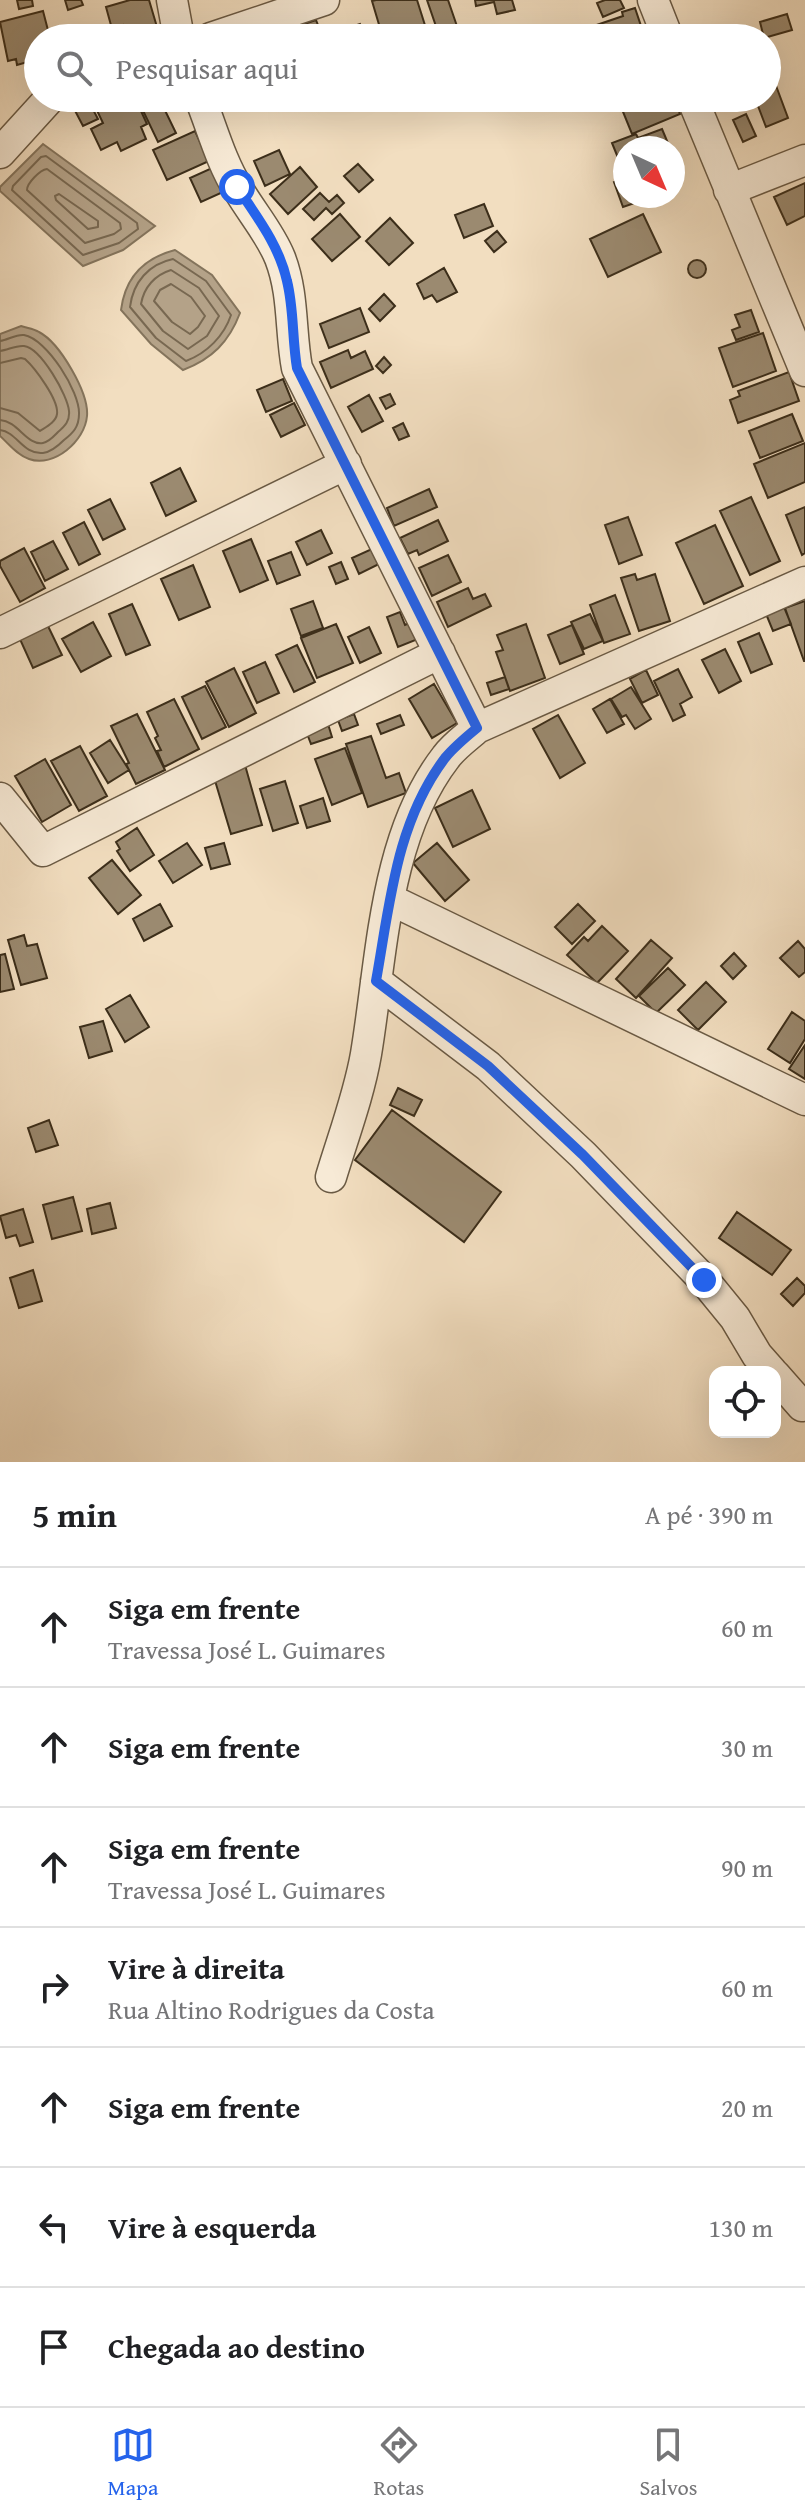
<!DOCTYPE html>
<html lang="pt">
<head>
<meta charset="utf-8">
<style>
	body { margin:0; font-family:"Gentium Book Plus",serif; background:#f2f2f2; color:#202124 }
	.controls { position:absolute; right:24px; bottom:24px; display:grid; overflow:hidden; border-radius:16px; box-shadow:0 8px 32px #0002 }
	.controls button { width:72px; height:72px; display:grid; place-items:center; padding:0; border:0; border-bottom:2px solid #e0e0e0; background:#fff; color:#202124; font:40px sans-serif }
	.compass { position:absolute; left:613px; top:136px; width:72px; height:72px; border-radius:50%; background:#fff; box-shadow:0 8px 32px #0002; rotate:136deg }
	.stop { position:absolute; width:24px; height:24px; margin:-18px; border:6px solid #2563eb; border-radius:50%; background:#fff }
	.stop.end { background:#2563eb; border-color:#fff; box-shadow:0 2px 8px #0008 }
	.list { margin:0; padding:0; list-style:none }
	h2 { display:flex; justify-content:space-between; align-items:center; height:104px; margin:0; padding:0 32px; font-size:34px }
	h2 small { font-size:26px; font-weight:400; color:#757577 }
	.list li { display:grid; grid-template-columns:52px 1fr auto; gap:24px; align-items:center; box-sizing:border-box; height:120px; padding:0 32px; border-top:2px solid #e0e0e0 }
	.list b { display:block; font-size:30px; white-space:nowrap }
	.list p { margin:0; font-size:26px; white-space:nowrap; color:#757577 }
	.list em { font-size:26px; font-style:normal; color:#757577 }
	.icon { flex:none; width:44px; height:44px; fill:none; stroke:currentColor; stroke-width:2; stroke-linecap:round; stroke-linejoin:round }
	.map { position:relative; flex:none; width:805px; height:1462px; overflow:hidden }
	.search { position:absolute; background:#fff; box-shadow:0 8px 32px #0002; left:24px; right:24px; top:24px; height:88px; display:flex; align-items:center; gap:20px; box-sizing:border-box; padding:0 28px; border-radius:44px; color:#757577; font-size:30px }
	.sheet { height:944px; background:#fff }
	nav { display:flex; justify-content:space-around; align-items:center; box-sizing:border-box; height:112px; border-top:2px solid #e0e0e0; background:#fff; font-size:22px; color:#757577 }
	nav a { display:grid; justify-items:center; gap:4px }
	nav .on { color:#2563eb }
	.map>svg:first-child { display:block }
	.water { fill:#b4a288; stroke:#84745c; stroke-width:2 }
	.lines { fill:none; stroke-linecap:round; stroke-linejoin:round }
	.shore { stroke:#786851; stroke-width:2 }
	.building { fill:#9b8a70; stroke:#3c2e1a; stroke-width:2 }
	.minor-casing { stroke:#6a5a44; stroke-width:33 }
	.minor { stroke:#f7ead6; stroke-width:30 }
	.route { stroke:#2563eb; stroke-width:10 }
</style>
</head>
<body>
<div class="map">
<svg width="805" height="1462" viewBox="0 0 805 1462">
	<rect width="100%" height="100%" fill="#f2dec0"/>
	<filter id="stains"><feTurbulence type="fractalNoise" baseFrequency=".0025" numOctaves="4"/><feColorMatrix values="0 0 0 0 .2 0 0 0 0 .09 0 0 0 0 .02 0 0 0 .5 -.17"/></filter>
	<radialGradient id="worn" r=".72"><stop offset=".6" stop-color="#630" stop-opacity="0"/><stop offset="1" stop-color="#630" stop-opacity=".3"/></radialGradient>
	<path class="water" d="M43,144L155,226L123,250L83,266L0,191V187Z
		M175,250L212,275L240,313C229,342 212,359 183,370L151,344L121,310C125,278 144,258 175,250Z
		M21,326C27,328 34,329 39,332C60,343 89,393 87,416C85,441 54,468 29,459C17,455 9,444 0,436V334Z"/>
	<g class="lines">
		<path class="shore" d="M46,156L137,223L138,229L119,243L83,255L12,190L13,186L41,157Z
			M47,169L120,223L121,229L114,234L85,243L27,190C27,183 40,170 47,169Z
			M59,194L98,221V227L88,229L56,200L55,196Z
			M173,259L206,281L231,315C224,336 207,353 186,361L156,338L130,307C133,282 149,264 173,259Z
			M171,270L199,288L219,316L207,336L188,349L163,331L141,304C144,287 155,275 171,270Z
			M171,284L191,297L205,316L198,327L190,334L172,322L154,301L160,290Z
			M0,341C8,340 16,334 24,335C47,339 80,392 79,414C79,427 73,433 64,440C58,446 51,452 43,453C23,455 17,432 0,430
			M0,351C8,350 16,345 24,346C41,348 68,396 69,411C70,421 65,426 58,432C54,436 49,442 43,443C27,446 18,421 0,420
			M0,363L21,358L25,359C35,368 59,400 57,414C56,422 46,427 40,431L18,413L0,408"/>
	</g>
	<path class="building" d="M17,0H32L33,6L19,9Z
		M65,0H81L83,5L68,10Z
		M130,0H149L157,27L126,36L123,25L112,29L106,7Z
		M376,0H417L429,38H383L372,1Z
		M427,0H448L459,32L440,38Z
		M475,0H512L515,10L497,14L494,2L476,6Z
		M605,0H620L624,8L603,17L597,3Z
		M635,8L642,29L616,38H588L585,29L623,16L622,12Z
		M43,11L50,38H38V59L17,65L16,59L8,61L0,22Z
		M787,14L792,30L764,38L760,22Z
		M316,20L323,38H292L289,29Z
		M360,24L365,38H331L330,34Z
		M775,83L788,118L766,127L755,98H767V86Z
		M82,98H87L98,119L83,126L71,103Z
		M91,98H135L147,124L141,127L146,139L121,151L117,142L101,150L91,129L103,123Z
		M137,98H159L176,133L158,142Z
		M235,98H257L259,102L239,109Z
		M527,98H552V99L530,106Z
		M627,98H674L680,114L632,134L619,102Z
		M746,114L756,136L743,142L733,120Z
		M662,129L670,148H625V169L623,170L612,143L636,134L638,138Z
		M195,131L209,161L167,180L153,150Z
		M279,150L290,174L265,186L254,161Z
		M358,164L373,180L359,192L344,176Z
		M300,167L317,187L288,214L270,194Z
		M212,168L223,192L201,202L190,178Z
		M625,178V196H655L623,207L614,182Z
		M805,183V216L787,225L774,197Z
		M320,193L329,202L337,195L344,203L332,214L326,208L314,220L303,209Z
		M484,204L493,226L464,238L455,215Z
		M340,214L360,237L332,261L312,239Z
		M643,214L661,252L608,277L590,239Z
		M390,218L413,243L389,265L366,241Z
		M497,231L506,242L494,252L485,241Z
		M688 269a9 9 0 1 1 18 0a9 9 0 1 1-18 0Z
		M444,268L457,292L437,302L432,295L424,299L417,284Z
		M384,294L395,306L380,321L369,309Z
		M360,308L369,332L329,348L320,324Z
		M751,310L759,332L736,340L732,330L740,327L735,315Z
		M763,333L776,371L733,387L719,348Z
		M348,350L351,358L365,351L373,369L331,388L320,362Z
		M384,357L391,365L383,373L376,366Z
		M789,372L799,401L738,423L730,400L740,396L738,391Z
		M283,379L292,401L266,412L257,390Z
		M390,394L395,404L386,409L380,398Z
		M369,395L383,421L362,432L348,407Z
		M294,403L305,425L281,437L270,415Z
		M792,414L803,441L760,458L749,431Z
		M403,423L409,436L399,440L393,428Z
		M805,443V482L768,498L754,464Z
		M180,468L196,501L166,516L151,483Z
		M429,489L437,507L394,526L387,508Z
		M751,497L780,561L750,575L720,511Z
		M110,499L125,529L103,540L88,510Z
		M805,507V553L802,555L786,515Z
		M628,517L642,555L619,564L605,525Z
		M438,520L448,541L419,555L417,550L408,554L400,538Z
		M84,522L100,554L79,565L63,533Z
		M715,525L743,586L704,604L676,543Z
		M321,530L332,553L307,565L296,542Z
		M251,539L268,580L240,592L223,551Z
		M53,541L68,569L45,581L31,552Z
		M24,548L45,588L20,602L0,566V561Z
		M374,548L381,563L359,574L352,558Z
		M291,552L300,575L277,584L268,561Z
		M448,555L461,582L432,596L419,568Z
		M341,562L348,579L336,584L329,567Z
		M193,565L210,607L179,620L161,579Z
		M635,574L637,580L655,574L670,621L639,631L621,578Z
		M468,588L473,599L485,594L491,606L448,627L437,602Z
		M615,595L630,634L604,643L590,605Z
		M313,601L323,628L301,636L291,609Z
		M805,601V661H804L785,608Z
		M782,602L791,624L773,631L764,609Z
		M132,604L150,645L126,655L109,614Z
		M400,612L405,625L412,622L418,639L398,647L387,617Z
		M590,614L603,641L584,649L571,622Z
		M93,622L111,656L81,672L62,639Z
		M47,624L62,655L33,668L19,637Z
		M336,624L353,663L317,678L301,638Z
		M526,624L545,678L510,691L496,652L503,650L497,635Z
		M572,625L584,654L560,664L548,635Z
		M369,627L381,653L360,663L348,637Z
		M759,633L772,664L751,673L738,642Z
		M297,645L315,682L294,692L276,655Z
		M725,649L741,681L719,693L702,660Z
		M265,662L279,693L257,703L243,672Z
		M234,668L256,713L229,727L206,682Z
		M678,669L692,697L680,704L685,715L673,721L654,681Z
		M646,670L658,695L642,703L630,679Z
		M505,677L509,689L491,695L487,683Z
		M434,684L457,723L432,738L409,699Z
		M205,686L226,727L202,739L182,697Z
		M631,687L651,719L635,729L626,715L622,717L611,699Z
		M174,699L199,749L164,767L157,751L161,750L155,738L158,736L147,712Z
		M610,699L624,724L607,733L593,709Z
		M137,714L165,770L136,784L126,764L129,763L111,726Z
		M354,714L358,725L342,731L338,720Z
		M400,715L404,725L381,734L377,724Z
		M558,715L585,763L560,778L533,729Z
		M328,724L332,737L311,744L306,731Z
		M371,736L386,778L399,773L406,793L368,807L346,744Z
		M110,740L129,770L108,783L90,753Z
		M80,746L107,796L79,811L51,761Z
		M345,748L362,793L332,805L315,759Z
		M45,759L71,805L42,822L15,776Z
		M245,765L262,825L231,834L213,774Z
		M285,781L298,823L273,831L260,789Z
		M472,790L490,829L453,847L435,808Z
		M323,798L330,821L307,828L300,806Z
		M137,828L154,855L130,871L117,851L120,849L116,842Z
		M187,843L202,865L173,883L159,861Z
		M224,843L230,864L211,869L205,848Z
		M437,843L469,880L445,901L413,863Z
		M112,860L141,895L118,914L89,878Z
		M160,904L172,926L144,941L133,919Z
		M578,904L595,921L572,944L555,927Z
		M602,926L628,951L597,983L567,955L584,937L588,941Z
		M24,935L27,946L37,944L47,978L21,985L8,940Z
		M651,940L672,958L636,998L616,979Z
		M798,941L805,949V972L799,977L780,958Z
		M734,953L746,966L733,979L721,966Z
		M5,954L14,989L0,992V955Z
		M668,968L685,985L656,1013L639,996Z
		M706,982L726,1002L698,1030L678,1010Z
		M130,995L149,1027L125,1042L106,1009Z
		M792,1012L805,1021V1039L790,1063L768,1049Z
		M103,1021L112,1051L89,1058L80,1027Z
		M805,1045V1079L789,1069Z
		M398,1088L422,1100L414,1116L390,1105Z
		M392,1110L501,1192L464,1242L355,1160Z
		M49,1120L58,1145L36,1152L28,1128Z
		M73,1197L82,1231L52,1239L43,1205Z
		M110,1203L116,1228L92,1234L87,1209Z
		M23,1209L33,1242L20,1246L16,1235L6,1238L0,1216Z
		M737,1212L791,1250L772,1275L719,1238Z
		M33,1270L42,1301L19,1308L10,1278Z
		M797,1278L805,1286V1293L793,1306L781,1294Z"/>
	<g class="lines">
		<g class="minor-casing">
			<path id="minor" d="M172,0L179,38
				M653,0L668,38
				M211,38L324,0
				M200,98C212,128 221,162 238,189C252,213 270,233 280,258C294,294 290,331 297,368L477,728
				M692,98L805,371
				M0,153L50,98
				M729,190L805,160
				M0,633L346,464
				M0,798L43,851L440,653
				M389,899L805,1100
				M376,981L488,1066L583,1155L704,1280L735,1318L757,1355L772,1372
				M331,1177C343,1137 359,1095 366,1054C382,958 384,837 446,757C454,746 467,737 477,728L805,582
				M775,1375L802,1406"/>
		</g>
		<use href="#minor" class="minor"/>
	</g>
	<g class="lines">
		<path class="route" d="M237,187C257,217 279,245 287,281C294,309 292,338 297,368L477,728C466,737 454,747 445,758C396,823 390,903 376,981L488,1066L583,1155L704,1280"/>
	</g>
	<rect width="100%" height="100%" filter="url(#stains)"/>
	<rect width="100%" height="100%" fill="url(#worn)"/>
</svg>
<div class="controls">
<button><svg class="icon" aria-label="locate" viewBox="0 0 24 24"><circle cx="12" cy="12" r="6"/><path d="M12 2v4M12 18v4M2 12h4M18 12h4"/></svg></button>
</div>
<svg class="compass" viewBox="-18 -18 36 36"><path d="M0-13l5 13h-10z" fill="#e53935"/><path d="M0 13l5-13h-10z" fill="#757577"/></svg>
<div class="stop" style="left:237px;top:187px"></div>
<div class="stop end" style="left:704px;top:1280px"></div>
<div class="search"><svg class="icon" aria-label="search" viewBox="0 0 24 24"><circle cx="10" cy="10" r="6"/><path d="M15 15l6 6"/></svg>Pesquisar aqui</div>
</div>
<section class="sheet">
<h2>5 min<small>A pé · 390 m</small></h2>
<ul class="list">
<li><svg class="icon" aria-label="ahead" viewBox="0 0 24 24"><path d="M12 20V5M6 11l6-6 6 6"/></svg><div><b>Siga em frente</b><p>Travessa José L. Guimares</p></div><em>60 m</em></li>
<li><svg class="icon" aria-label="ahead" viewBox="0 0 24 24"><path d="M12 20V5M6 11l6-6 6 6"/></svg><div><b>Siga em frente</b></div><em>30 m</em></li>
<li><svg class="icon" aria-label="ahead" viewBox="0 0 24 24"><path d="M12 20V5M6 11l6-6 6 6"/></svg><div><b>Siga em frente</b><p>Travessa José L. Guimares</p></div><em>90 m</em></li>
<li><svg class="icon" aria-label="right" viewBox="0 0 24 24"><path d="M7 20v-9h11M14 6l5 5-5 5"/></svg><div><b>Vire à direita</b><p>Rua Altino Rodrigues da Costa</p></div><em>60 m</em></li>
<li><svg class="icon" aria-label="ahead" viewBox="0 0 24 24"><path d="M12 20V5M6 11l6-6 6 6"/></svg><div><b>Siga em frente</b></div><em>20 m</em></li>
<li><svg class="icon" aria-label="left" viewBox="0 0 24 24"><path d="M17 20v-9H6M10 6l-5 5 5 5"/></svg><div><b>Vire à esquerda</b></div><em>130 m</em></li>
<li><svg class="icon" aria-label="arrive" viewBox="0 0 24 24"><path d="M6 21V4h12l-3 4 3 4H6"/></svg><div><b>Chegada ao destino</b></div></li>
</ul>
</section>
<nav>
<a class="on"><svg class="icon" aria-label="map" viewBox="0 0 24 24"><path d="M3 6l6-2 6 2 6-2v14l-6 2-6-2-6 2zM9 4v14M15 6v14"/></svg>Mapa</a>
<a><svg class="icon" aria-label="directions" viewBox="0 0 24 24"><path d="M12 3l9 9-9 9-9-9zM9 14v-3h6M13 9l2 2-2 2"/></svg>Rotas</a>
<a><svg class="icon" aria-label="saved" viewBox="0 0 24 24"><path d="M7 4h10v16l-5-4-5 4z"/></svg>Salvos</a>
</nav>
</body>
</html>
